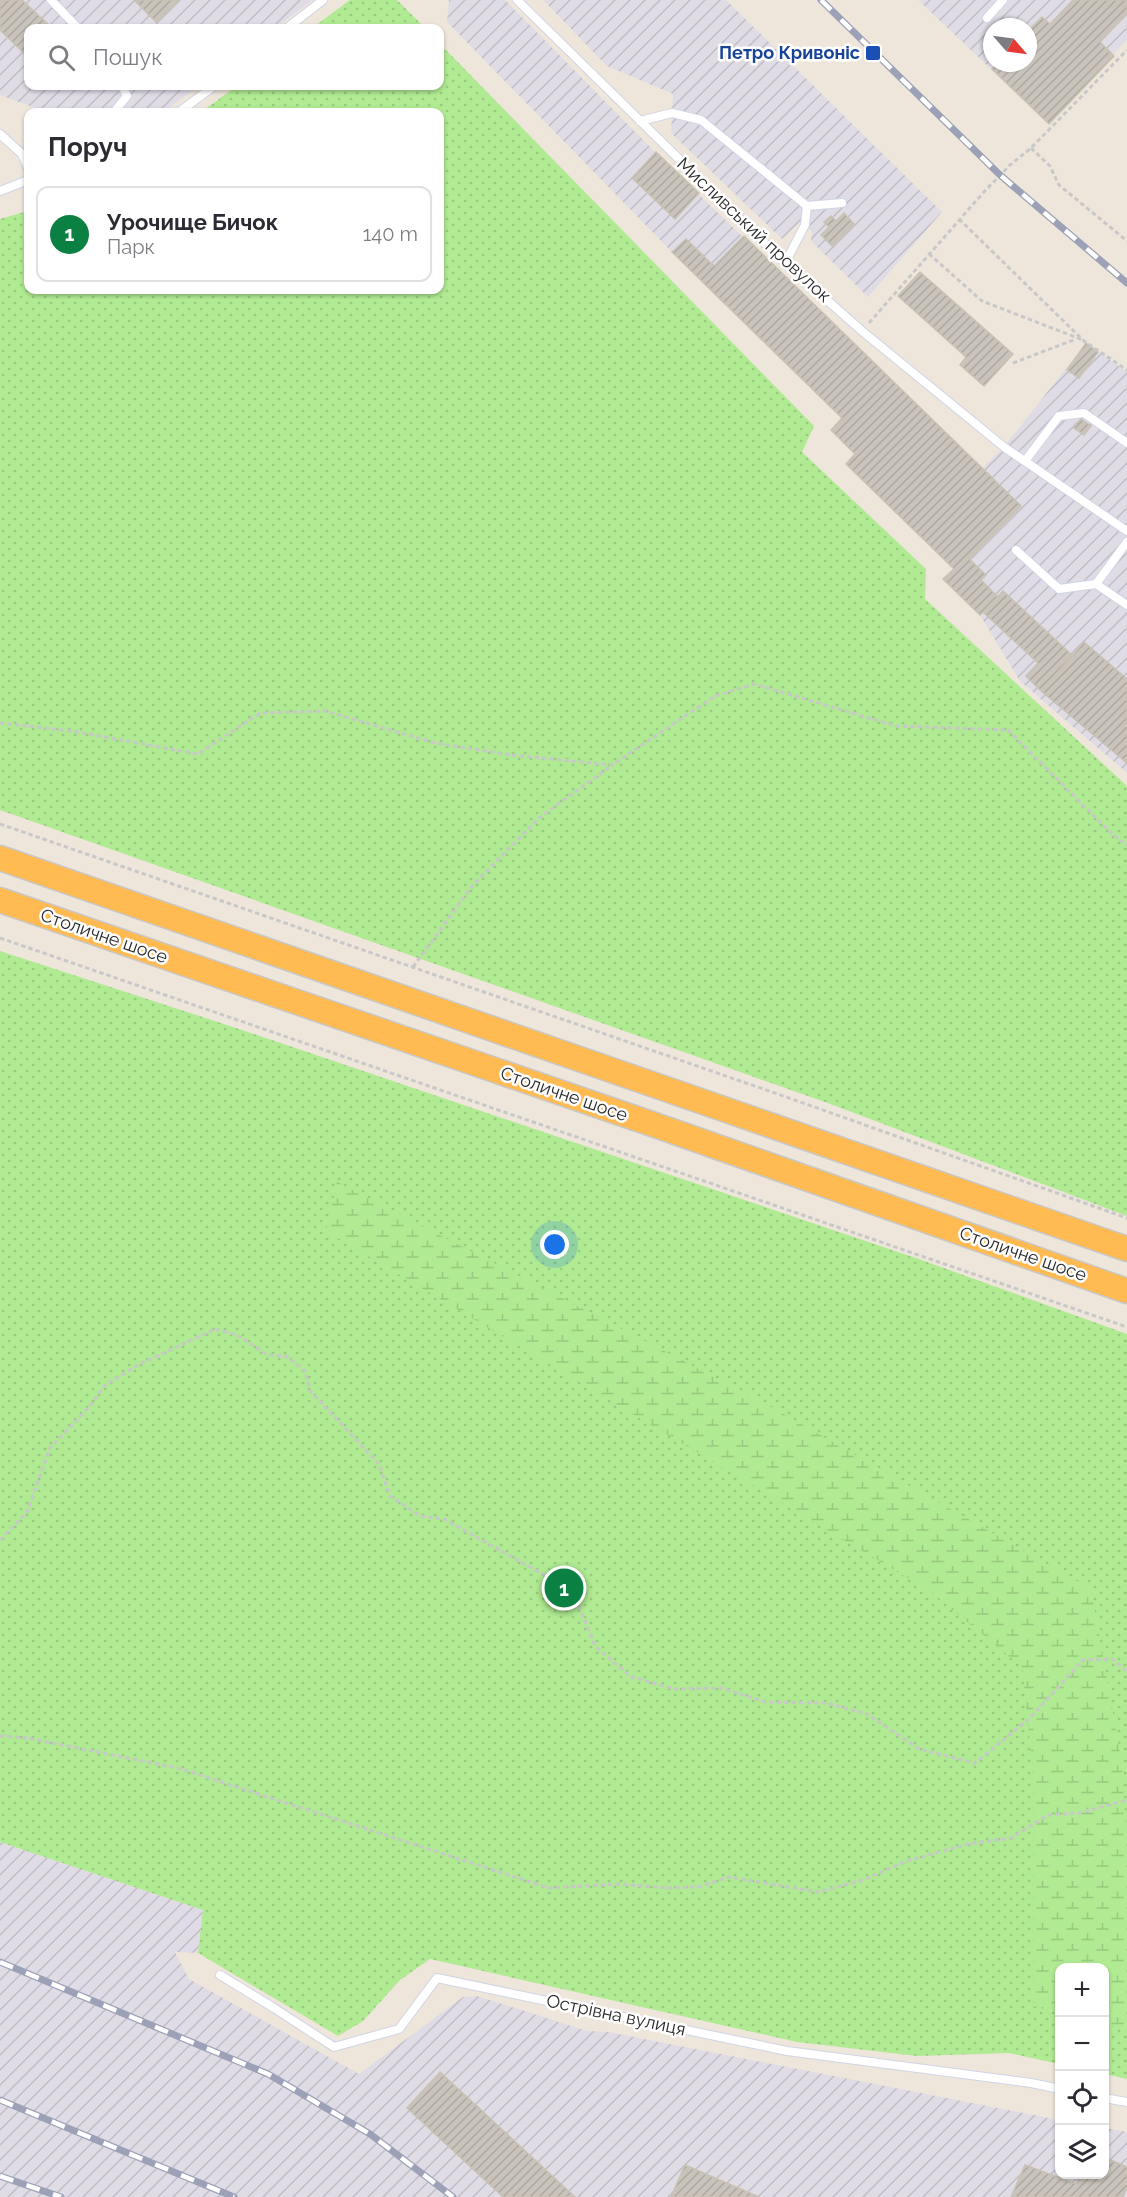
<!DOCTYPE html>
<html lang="uk">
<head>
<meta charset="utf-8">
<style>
	body { margin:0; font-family:Raleway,sans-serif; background:#f2f2f3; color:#2b2b33 }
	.controls { position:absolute; right:18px; bottom:18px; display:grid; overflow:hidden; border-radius:12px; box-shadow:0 2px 4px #0004 }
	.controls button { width:54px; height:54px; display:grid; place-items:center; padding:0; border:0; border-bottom:2px solid #e1e1e2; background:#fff; color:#2b2b33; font:30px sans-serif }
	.compass { position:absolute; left:983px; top:18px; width:54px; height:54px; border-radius:50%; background:#fff; box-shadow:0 2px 4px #0004; rotate:118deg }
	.you { position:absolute; left:555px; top:1245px; width:21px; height:21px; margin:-15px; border:4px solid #fff; border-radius:50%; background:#1a73e8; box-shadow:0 0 0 9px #1a73e833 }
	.badge { display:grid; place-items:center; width:39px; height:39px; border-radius:50%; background:#0b8043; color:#fff; font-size:20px; font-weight:700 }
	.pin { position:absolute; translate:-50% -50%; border:3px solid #fff; box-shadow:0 2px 6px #0006 }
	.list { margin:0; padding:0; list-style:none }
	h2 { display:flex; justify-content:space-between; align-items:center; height:78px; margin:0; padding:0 24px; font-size:26px }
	h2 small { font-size:20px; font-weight:400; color:#7c7c81 }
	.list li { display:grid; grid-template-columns:39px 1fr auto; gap:18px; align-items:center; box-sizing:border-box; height:96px; margin:0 12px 12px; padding:0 12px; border:2px solid #e1e1e2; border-radius:12px }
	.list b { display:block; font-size:22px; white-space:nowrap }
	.list p { margin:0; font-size:20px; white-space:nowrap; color:#7c7c81 }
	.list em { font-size:20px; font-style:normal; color:#7c7c81 }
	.icon { flex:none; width:33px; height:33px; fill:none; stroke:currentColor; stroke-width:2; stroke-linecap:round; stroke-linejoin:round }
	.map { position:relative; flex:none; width:1127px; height:2197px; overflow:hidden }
	.search { position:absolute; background:#fff; box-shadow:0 2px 4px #0004; left:24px; top:24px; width:420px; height:66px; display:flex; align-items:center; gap:15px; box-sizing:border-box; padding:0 21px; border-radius:12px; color:#7c7c81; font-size:22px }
	.panel { position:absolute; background:#fff; box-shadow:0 2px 4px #0004; left:24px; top:108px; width:420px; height:186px; border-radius:12px }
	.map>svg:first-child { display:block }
	.industrial { fill:url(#industrial-furrows); fill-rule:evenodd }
	.grass { fill:url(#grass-dots) }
	.wetland { fill:url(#wetland-marsh) }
	.building { fill:url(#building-hatch); stroke:#c9c2b4; stroke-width:1.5 }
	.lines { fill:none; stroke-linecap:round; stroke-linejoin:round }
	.service-casing { stroke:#d0d4e5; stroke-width:10 }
	.trunk-casing { stroke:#c8c8c8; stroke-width:27 }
	.path { stroke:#c8c8c8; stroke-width:3; stroke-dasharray:4.5 3; stroke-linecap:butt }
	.service { stroke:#fff; stroke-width:8 }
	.trunk { stroke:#ffba52; stroke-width:24 }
	.rail-casing { stroke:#9da1b7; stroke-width:7 }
	.rail { stroke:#fff; stroke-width:4.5; stroke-dasharray:14; stroke-linecap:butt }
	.transit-dot { fill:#1a4fb4; stroke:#fff; stroke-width:2 }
	.labels { text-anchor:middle; stroke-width:5; stroke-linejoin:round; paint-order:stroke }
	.transit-label { font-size:18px; font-weight:bold; fill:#164399; stroke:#fff; text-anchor:end }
	.street-label { font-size:18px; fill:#2a2a2a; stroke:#fff }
</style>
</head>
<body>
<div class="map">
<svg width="1127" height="2197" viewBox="0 0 1127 2197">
	<defs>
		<pattern id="industrial-furrows" width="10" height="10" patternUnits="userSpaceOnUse" patternTransform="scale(1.5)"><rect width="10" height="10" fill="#dfdce6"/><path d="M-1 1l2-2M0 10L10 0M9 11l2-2" fill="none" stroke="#c0bdc5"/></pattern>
		<pattern id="grass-dots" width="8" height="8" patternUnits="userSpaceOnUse" patternTransform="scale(1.5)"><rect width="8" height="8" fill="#b0ea92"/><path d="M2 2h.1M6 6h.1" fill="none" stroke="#98c97e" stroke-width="1.8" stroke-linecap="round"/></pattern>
		<pattern id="wetland-marsh" width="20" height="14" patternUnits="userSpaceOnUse" patternTransform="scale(1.5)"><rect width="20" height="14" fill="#b0ea92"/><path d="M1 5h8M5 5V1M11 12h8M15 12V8" fill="none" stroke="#98c97e"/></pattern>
		<pattern id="building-hatch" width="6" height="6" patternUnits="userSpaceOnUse" patternTransform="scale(1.5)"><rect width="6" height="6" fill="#c9c3bb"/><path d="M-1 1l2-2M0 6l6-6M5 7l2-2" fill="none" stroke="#ada8a1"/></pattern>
	</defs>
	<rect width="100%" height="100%" fill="#eee6db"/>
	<path class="industrial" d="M0,0H313L275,28H28V86H199L163,112H46L0,95Z
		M449,0H505L655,152L982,468L1004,447L1086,343L1127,372V773L1020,681L980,615L943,579L954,568L846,464L855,454L831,430L842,418L672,252L447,22Z
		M543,0H726L942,212L868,297L811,241L812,232L801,221L782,239L671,133L673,94L607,66Z
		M918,0H1127V40L1049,124ZM992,27H1028V63H992Z
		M0,1842L203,1910L198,1953L175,1952L189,1979L359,2074L463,1997L477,1996L587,2031L608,2032L1059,2120L1060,2174H1104L1105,2128L1127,2132V2197H0Z"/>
	<path class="grass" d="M350,0H397L425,28H312Z
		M440,44L814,426L802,452L926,569L925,599L1127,786V1216L825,1102L0,810V219L28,211V290H440V112H201L237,86H440Z
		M0,951L233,1027L916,1258L1127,1334V2079L1105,2074L1104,1968H1060L1059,2064L1009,2053L917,2056L797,2042L430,1959L400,1980L363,2021L338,2036L198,1953L203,1910L0,1842Z"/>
	<path class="wetland" d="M337,1182L759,1400L1091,1589L1121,1758L1127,1842V2029L1105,2024L1104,1968H1060L1059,2013L1033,2006V1773L1022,1667L931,1592L326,1231Z"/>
	<path class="building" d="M0,0H22L52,28H28V57L0,30Z
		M134,0H179L156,22Z
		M1073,0H1127V14L1100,42L1114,56L1049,124L992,69L998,63H1028V31L1042,17L1050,24Z
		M656,152L699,193L675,219L632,178Z
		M844,213L854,224L832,246L821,235L829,227L824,222L831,216L836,221Z
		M744,236L1021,506L969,559L986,575L981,580L998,597L980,615L943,579L954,569L846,464L855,454L831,430L842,418L672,252L686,239L714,266Z
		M920,272L1013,354L984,386L960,365L966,357L898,296Z
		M1086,343L1098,352L1079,378L1067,370Z
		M1081,419L1091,426L1084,435L1074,428Z
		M1003,591L1073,656L1041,691L1026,676L1038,663L983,612Z
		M1084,642L1127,679V763L1041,691Z
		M440,2072L575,2197H503L407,2108Z
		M1104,2157L1127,2167V2187L1123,2197H1011L1025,2165L1076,2184L1081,2174H1104Z
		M685,2165L759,2197H671Z"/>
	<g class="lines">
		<g class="service-casing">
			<path id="service" d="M51,0L78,28
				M517,0L785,263L862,331L1004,447L1127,531
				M987,18L1003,0
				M287,28L323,0
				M114,112L127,96L122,86
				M179,112L214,86
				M640,121L672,113L701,120L807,206L842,203
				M0,134L22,154L28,168
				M0,191L28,180
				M785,263L805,225L807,206
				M1025,461L1059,416L1084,413L1127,443
				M1127,542L1096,584L1127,605
				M1016,550L1059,589L1096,584
				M220,1975L274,2008L334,2047L399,2029L437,1978L787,2051L1031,2083L1060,2089
				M1104,2098L1127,2102"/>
		</g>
		<g class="trunk-casing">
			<path id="trunk" d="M0,858L1127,1249
				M0,900L655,1125L1127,1291"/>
		</g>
		<path class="path" d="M1031,148L1050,166L1059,185L1127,241
			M959,219L1084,341L1127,370
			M929,254L982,301L1083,340
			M869,323L983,193L1010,165L1031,148L1127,50
			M1013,363L1076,339
			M0,723L72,731L198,754L260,713L325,711L435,743L511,755L612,765L715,696L754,684L896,726L1008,730L1111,833L1127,845
			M0,824L772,1092L1127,1218
			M0,938L1127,1327
			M413,967L473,885L539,818L611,766
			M0,1540L27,1512L50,1448L90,1406L104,1386L138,1365L215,1329L237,1335L266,1354L288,1357L305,1371L310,1391L379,1464L390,1496L420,1516L444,1519L573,1591L595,1646L631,1677L675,1689L722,1688L765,1702L827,1703L867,1714L919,1749L975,1763L1029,1719L1083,1660L1112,1659L1127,1671
			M0,1736L27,1738L178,1768L549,1888L619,1884L668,1888L698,1887L729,1877L818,1892L863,1880L904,1862L968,1844L1011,1838L1048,1815L1080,1813L1127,1800"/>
		<use href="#service" class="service"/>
		<use href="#trunk" class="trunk"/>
		<g class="rail-casing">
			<path id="rail" d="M821,0L1000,175L1127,283
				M0,1962L268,2074L370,2134L453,2197
				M0,2100L234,2197
				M0,2176L61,2197"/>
		</g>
		<use href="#rail" class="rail"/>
	</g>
	<rect class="transit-dot" x="865" y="45" width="16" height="16" rx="3"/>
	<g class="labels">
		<g class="transit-label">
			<text x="860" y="59">Петро Кривоніс</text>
		</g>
		<g class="street-label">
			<text transform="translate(754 230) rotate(43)" y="6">Мисливський провулок</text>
			<text transform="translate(104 936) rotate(19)" y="6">Столичне шосе</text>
			<text transform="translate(564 1094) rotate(19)" y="6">Столичне шосе</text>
			<text transform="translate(1023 1254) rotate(19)" y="6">Столичне шосе</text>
			<text transform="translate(616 2015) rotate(12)" y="6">Острівна вулиця</text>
		</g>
	</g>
</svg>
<div class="controls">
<button>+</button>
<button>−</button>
<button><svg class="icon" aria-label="locate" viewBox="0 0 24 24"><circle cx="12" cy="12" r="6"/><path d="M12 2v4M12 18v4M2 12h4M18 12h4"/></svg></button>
<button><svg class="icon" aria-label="layers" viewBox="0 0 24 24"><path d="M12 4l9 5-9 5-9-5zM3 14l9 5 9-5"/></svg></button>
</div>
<svg class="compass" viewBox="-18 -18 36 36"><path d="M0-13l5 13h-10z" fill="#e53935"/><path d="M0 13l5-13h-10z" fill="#7c7c81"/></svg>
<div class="you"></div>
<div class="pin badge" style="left:564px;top:1588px">1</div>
<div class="search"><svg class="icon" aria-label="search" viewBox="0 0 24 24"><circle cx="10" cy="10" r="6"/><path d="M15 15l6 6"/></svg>Пошук</div>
<section class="panel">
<h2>Поруч<small></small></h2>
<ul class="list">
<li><span class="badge">1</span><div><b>Урочище Бичок</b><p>Парк</p></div><em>140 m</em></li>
</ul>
</section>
</div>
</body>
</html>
